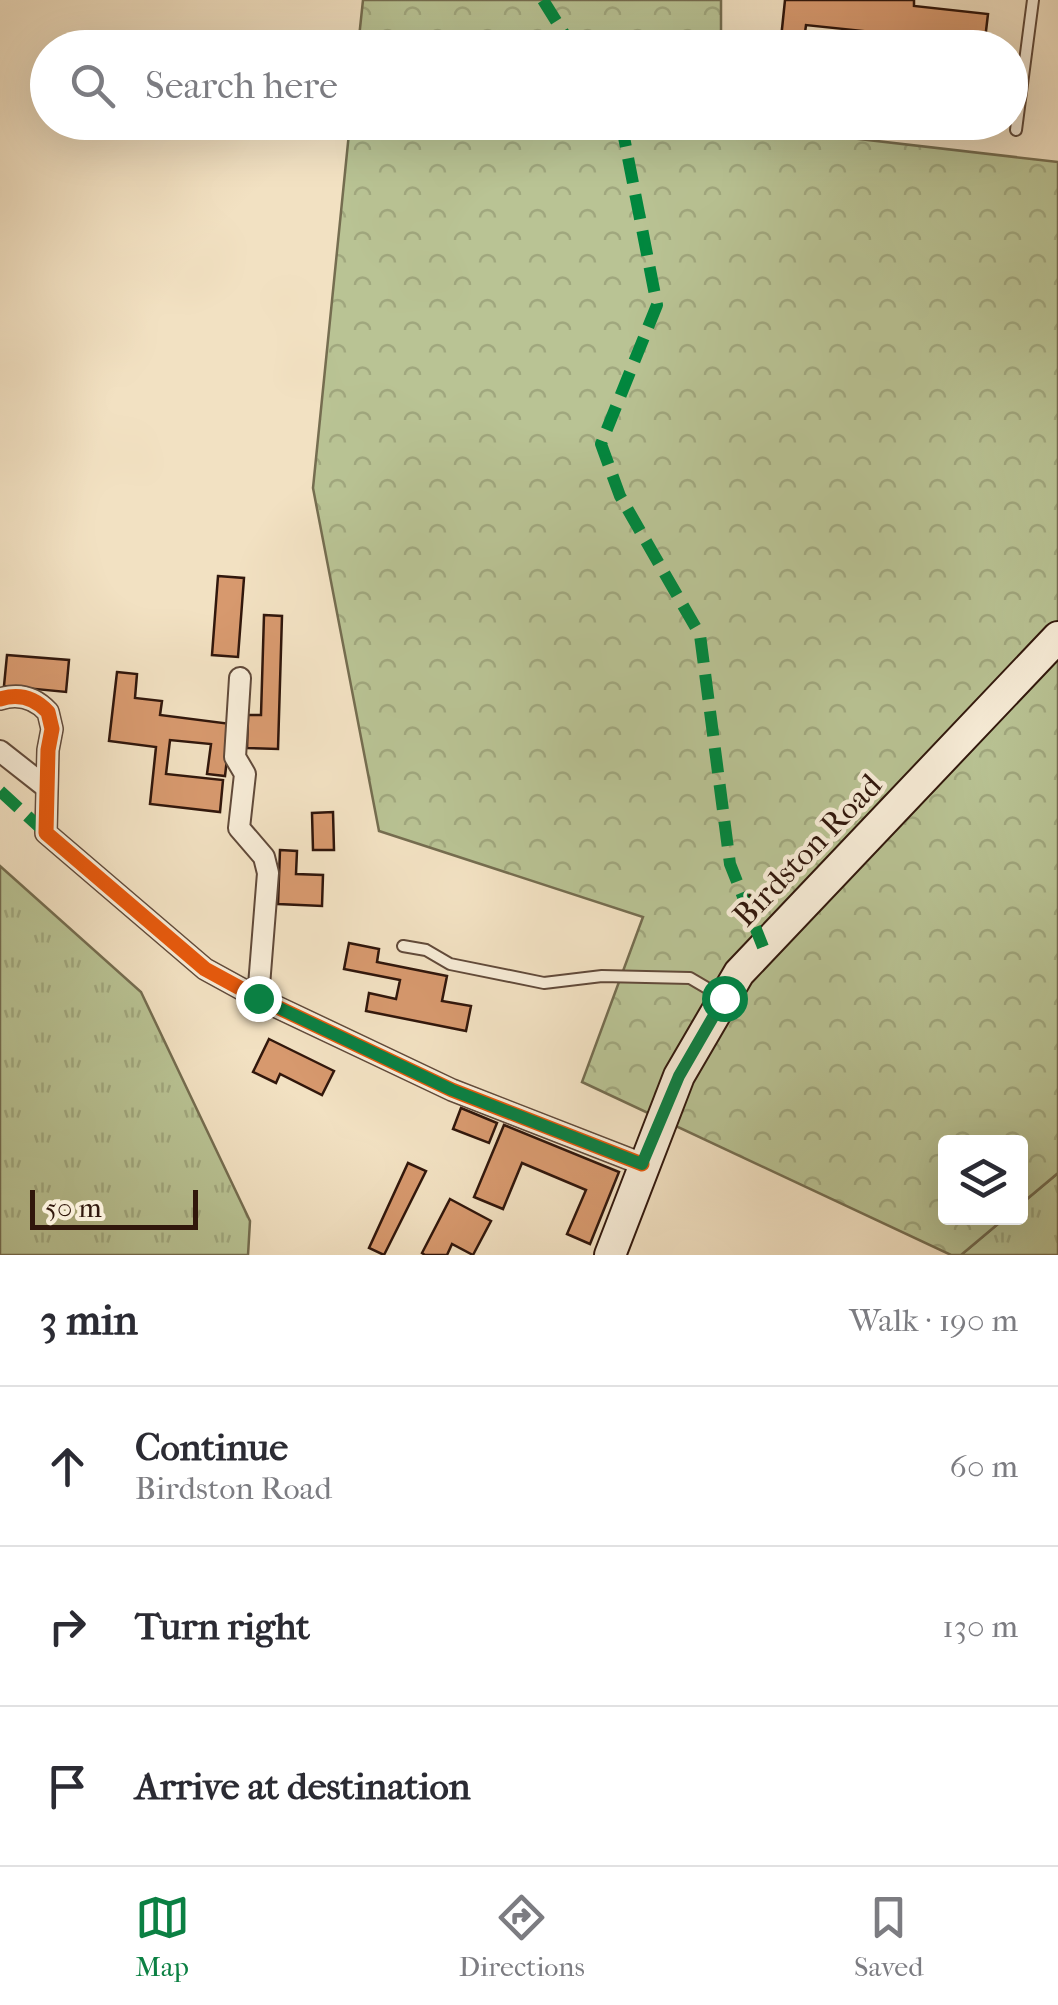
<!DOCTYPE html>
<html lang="en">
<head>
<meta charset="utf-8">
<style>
	body { margin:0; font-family:"IM FELL French Canon",serif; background:#f7f7f7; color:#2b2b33 }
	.controls { position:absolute; right:30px; bottom:30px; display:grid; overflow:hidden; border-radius:10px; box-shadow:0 10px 40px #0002 }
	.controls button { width:90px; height:90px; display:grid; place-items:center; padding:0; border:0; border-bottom:2px solid #e1e1e2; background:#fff; color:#2b2b33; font:50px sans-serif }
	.scale { position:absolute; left:30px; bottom:25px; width:168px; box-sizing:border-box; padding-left:10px; border:5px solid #31170c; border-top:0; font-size:28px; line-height:35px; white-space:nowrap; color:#31170c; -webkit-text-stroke:8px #f7ecd7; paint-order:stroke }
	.stop { position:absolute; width:30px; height:30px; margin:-22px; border:8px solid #0b8043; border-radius:50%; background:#fff }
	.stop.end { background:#0b8043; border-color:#fff; box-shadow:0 2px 10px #0008 }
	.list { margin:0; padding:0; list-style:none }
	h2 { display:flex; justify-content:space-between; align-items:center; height:130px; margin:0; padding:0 40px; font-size:42px }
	h2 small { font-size:32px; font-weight:400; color:#7c7c81 }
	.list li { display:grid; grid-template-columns:65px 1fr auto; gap:30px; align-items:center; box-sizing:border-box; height:160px; padding:0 40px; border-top:2px solid #e1e1e2 }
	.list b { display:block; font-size:38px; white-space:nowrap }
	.list p { margin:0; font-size:32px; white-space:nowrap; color:#7c7c81 }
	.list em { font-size:32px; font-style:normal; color:#7c7c81 }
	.icon { flex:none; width:55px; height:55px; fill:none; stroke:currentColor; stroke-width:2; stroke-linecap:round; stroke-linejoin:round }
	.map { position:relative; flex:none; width:1058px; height:1255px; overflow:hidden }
	.search { position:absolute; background:#fff; box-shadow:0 10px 40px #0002; left:30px; right:30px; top:30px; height:110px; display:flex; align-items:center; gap:25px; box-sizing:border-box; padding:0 35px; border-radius:55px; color:#7c7c81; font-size:38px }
	.sheet { height:610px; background:#fff }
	nav { display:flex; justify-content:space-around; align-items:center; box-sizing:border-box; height:140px; border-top:2px solid #e1e1e2; background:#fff; font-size:28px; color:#7c7c81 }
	nav a { display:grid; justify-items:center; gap:5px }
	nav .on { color:#0b8043 }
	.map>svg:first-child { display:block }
	.grass { fill:url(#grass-tufts); stroke:#756d50; stroke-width:2.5 }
	.forest { fill:url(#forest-crowns); stroke:#756d50; stroke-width:2.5 }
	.building { fill:#d7996e; stroke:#31170c; stroke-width:2.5 }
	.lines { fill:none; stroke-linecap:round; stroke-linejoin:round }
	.lane-casing { stroke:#614a3a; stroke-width:14 }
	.street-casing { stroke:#614a3a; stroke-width:24 }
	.secondary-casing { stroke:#31170c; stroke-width:34 }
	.lane { stroke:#f7ecd7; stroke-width:10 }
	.street { stroke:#f7ecd7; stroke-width:20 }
	.secondary { stroke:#f7ecd7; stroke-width:30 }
	.quiet { stroke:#00873e; stroke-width:12; stroke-dasharray:25 12; stroke-linecap:butt }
	.cycleway-casing { stroke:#f7ecd7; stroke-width:21 }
	.cycleway { stroke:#e8590c; stroke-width:15 }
	.route { stroke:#0b8043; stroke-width:12 }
	.labels { text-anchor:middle; stroke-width:9; stroke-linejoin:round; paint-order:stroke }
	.street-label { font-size:32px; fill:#31170c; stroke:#f7ecd7 }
</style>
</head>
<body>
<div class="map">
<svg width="1058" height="1255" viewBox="0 0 1058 1255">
	<defs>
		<pattern id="grass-tufts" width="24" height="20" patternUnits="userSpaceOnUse" patternTransform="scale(2.5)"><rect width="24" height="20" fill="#b9c394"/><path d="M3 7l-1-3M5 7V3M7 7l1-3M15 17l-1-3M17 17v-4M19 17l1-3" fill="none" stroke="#a0a77e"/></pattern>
		<pattern id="forest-crowns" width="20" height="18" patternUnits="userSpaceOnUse" patternTransform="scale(2.5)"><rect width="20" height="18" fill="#b9c394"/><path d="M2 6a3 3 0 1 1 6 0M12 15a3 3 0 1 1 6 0" fill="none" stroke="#a0a77e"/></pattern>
	</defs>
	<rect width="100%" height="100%" fill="#f2e1c2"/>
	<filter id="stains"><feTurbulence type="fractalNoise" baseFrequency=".002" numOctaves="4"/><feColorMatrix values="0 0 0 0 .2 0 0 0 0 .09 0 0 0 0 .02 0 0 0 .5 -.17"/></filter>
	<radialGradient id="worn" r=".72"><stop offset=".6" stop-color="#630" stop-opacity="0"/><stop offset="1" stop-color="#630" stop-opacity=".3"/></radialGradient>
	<path class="grass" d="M0,866L141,992L250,1221L248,1255H0Z
		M1058,1173V1255H961L1005,1218H1020L1021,1204Z"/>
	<path class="forest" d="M363,0H721V47H358Z
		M350,123H721L1058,162V1173L1021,1204L1020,1142H946V1218H1005L961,1255H951L582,1082L643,917L379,831L313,488Z"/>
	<path class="building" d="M785,0H914V6L988,14L984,48H872L873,32L806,25L803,48H780Z
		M218,576L244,578L238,657L212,655Z
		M264,615L282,616L278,749L247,748L248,715H261Z
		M7,655L69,660L66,692L4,686Z
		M117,672L137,674L135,698L162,701L160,715L231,724L225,776L207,774L211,744L170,740L166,774L223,780L220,812L150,804L156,747L109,741Z
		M333,812L334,850H313L312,813Z
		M280,850L297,851L296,874L323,875L322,906L278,904Z
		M349,943L379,949L377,962L447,976L442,1001L471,1006L466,1031L366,1011L369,993L396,999L400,980L344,969Z
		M269,1039L334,1071L322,1095L280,1074L276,1083L253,1072Z
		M461,1108L497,1123L489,1143L453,1129Z
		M504,1125L619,1172L590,1244L567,1234L586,1190L522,1163L503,1209L474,1197Z
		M408,1163L426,1171L384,1255L369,1248Z
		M450,1199L491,1221L473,1255L452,1244L447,1255H425L422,1253Z"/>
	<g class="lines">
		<g class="lane-casing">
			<path id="lane" d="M1016,130L1033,0
				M403,946L426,950L450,964L544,983L602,976L690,978L719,995"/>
		</g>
		<g class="street-casing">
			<path id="street" d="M240,678L235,757L245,774L239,828L264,857L268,873L258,998
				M0,699C19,693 35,698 48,712L52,729L48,750L46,833L205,969L258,998L452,1090L642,1164
				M0,751L47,788"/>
		</g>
		<g class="secondary-casing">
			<path id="secondary" d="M610,1255L679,1076L739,973L1058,637"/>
		</g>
		<use href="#lane" class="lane"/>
		<use href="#street" class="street"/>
		<use href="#secondary" class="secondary"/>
		<path class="quiet" d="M543,0L573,48
			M621,122L657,305L601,444L620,496L700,635L730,864L763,947
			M0,791L46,833"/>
		<g class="cycleway-casing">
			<path id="cycleway" d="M0,699C19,693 35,698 48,712L52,729L48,750L46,833L205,969L258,998L452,1090L642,1164"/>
		</g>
		<use href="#cycleway" class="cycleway"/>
	</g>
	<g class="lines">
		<path class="route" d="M258,998L452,1090L642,1164L679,1076L724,998"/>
	</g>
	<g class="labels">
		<g class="street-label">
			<text transform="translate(807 850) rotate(-46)" y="11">Birdston Road</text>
		</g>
	</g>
	<rect width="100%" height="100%" filter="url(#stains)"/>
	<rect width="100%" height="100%" fill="url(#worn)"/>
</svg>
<div class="controls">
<button><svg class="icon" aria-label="layers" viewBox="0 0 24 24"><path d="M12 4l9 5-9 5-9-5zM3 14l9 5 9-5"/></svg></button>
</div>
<div class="scale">50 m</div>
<div class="stop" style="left:724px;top:998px"></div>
<div class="stop end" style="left:258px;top:998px"></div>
<div class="search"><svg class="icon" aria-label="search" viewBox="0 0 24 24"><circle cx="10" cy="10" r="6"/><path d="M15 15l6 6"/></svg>Search here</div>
</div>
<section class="sheet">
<h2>3 min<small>Walk · 190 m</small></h2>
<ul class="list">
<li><svg class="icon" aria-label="ahead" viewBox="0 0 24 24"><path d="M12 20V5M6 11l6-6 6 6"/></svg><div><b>Continue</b><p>Birdston Road</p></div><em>60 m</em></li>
<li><svg class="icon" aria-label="right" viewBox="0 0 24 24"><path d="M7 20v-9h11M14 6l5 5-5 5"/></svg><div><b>Turn right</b></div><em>130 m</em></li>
<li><svg class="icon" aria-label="arrive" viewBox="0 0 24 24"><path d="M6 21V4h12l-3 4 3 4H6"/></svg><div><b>Arrive at destination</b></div></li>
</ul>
</section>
<nav>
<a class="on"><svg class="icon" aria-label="map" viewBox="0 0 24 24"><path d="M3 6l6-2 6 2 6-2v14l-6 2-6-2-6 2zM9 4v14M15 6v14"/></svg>Map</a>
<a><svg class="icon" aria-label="directions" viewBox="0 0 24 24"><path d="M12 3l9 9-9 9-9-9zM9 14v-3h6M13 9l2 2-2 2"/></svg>Directions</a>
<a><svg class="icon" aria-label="saved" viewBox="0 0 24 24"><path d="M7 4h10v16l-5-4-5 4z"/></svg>Saved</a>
</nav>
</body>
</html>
